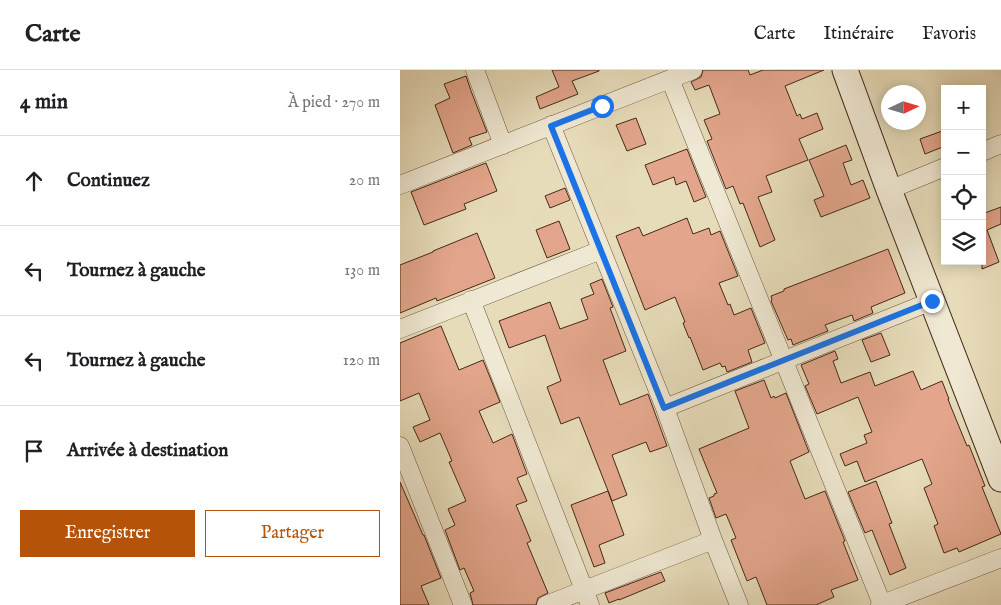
<!DOCTYPE html>
<html lang="fr">
<head>
<meta charset="utf-8">
<style>
	body { margin:0; font-family:"IM FELL English",serif; background:#f2f2f2; color:#202124 }
	.controls { position:absolute; right:15px; top:15px; display:grid; overflow:hidden; border-radius:0px; box-shadow:0 2px 12px #0003 }
	.controls button { width:45px; height:45px; display:grid; place-items:center; padding:0; border:0; border-bottom:1px solid #e0e0e0; background:#fff; color:#202124; font:25px sans-serif }
	.compass { position:absolute; left:481px; top:15px; width:45px; height:45px; border-radius:50%; background:#fff; box-shadow:0 2px 12px #0003; rotate:86deg }
	.stop { position:absolute; width:15px; height:15px; margin:-11px; border:4px solid #1a73e8; border-radius:50%; background:#fff }
	.stop.end { background:#1a73e8; border-color:#fff; box-shadow:0 1px 5px #0008 }
	.list { margin:0; padding:0; list-style:none }
	h2 { display:flex; justify-content:space-between; align-items:center; height:65px; margin:0; padding:0 20px; font-size:21px }
	h2 small { font-size:16px; font-weight:400; color:#757577 }
	.list li { display:grid; grid-template-columns:32px 1fr auto; gap:15px; align-items:center; box-sizing:border-box; height:90px; padding:0 20px; border-top:1px solid #e0e0e0 }
	.list b { display:block; font-size:19px; white-space:nowrap }
	.list em { font-size:16px; font-style:normal; color:#757577 }
	.actions { display:flex; gap:10px; padding:15px 20px }
	.actions a { flex:1; padding:11px 0; border:1px solid #b45309; border-radius:0px; text-align:center; font-size:18px; color:#b45309 }
	.actions .main { background:#b45309; color:#fff }
	.icon { flex:none; width:28px; height:28px; fill:none; stroke:currentColor; stroke-width:2; stroke-linecap:round; stroke-linejoin:round }
	.map { position:relative; flex:none; width:601px; height:535px; overflow:hidden }
	header { display:flex; align-items:center; gap:30px; box-sizing:border-box; height:70px; padding:0 25px; background:#fff; border-bottom:1px solid #e0e0e0 }
	header strong { font-size:24px }
	nav { display:flex; gap:28px; margin-inline-start:auto; font-size:18px }
	main { display:flex }
	aside { flex:1; background:#fff }
	.map>svg:first-child { display:block }
	.building { fill:#e3a68c; stroke:#452817 }
	.lines { fill:none; stroke-linecap:round; stroke-linejoin:round }
	.street-casing { stroke:#6e5540; stroke-width:19 }
	.secondary-casing { stroke:#452817; stroke-width:27 }
	.street { stroke:#efe8d2; stroke-width:18 }
	.secondary { stroke:#efe8d2; stroke-width:25 }
	.route { stroke:#1a73e8; stroke-width:6 }
</style>
</head>
<body>
<header>
<strong>Carte</strong>
<nav><a>Carte</a><a>Itinéraire</a><a>Favoris</a></nav>
</header>
<main>
<aside>
<h2>4 min<small>À pied · 270 m</small></h2>
<ul class="list">
<li><svg class="icon" aria-label="ahead" viewBox="0 0 24 24"><path d="M12 20V5M6 11l6-6 6 6"/></svg><div><b>Continuez</b></div><em>20 m</em></li>
<li><svg class="icon" aria-label="left" viewBox="0 0 24 24"><path d="M17 20v-9H6M10 6l-5 5 5 5"/></svg><div><b>Tournez à gauche</b></div><em>130 m</em></li>
<li><svg class="icon" aria-label="left" viewBox="0 0 24 24"><path d="M17 20v-9H6M10 6l-5 5 5 5"/></svg><div><b>Tournez à gauche</b></div><em>120 m</em></li>
<li><svg class="icon" aria-label="arrive" viewBox="0 0 24 24"><path d="M6 21V4h12l-3 4 3 4H6"/></svg><div><b>Arrivée à destination</b></div></li>
</ul>
<div class="actions"><a class="main">Enregistrer</a><a>Partager</a></div>
</aside>
<div class="map">
<svg width="601" height="535" viewBox="0 0 601 535">
	<rect width="100%" height="100%" fill="#e7dcba"/>
	<filter id="stains"><feTurbulence type="fractalNoise" baseFrequency=".004" numOctaves="4"/><feColorMatrix values="0 0 0 0 .2 0 0 0 0 .09 0 0 0 0 .02 0 0 0 .5 -.17"/></filter>
	<radialGradient id="worn" r=".72"><stop offset=".6" stop-color="#630" stop-opacity="0"/><stop offset="1" stop-color="#630" stop-opacity=".3"/></radialGradient>
	<path class="building" d="M152,0H199V1L172,11L178,24L140,39L136,27L159,17Z
		M303,0H348L350,5L363,0H424L385,16L397,46L400,44L402,49L417,43L423,59L399,69L408,90L366,106L372,122L358,127L375,170L360,177L343,133L340,134L333,116L326,119L307,71L312,69L304,50L320,44L309,15L295,20L291,12L301,7Z
		M66,6L71,21L87,62L69,68L72,75L53,83L35,35L50,28L44,14Z
		M236,48L246,74L227,81L216,55Z
		M545,60V76L525,84L520,69Z
		M446,75L452,90L443,93L451,115L463,110L470,128L421,147L414,130L424,126L409,90Z
		M287,79L306,127L294,132L286,111L276,115L274,107L253,115L245,95Z
		M86,93L97,121L64,134L66,139L24,155L11,122Z
		M165,118L170,130L150,138L145,126Z
		M601,137V154L587,160L599,192L582,199V144Z
		M287,148L293,164L309,158L311,165L320,161L338,206L319,213L328,235L330,234L334,245L351,238L365,273L348,280L352,292L327,302L325,296L322,297L320,293L303,300L290,267L289,268L283,253L285,252L275,227L245,240L216,166L239,157L243,166Z
		M159,151L170,179L147,188L136,160Z
		M77,163L95,208L37,231L36,228L0,243V195L33,182V181Z
		M488,179L505,223L471,237L473,243L454,251L452,245L425,255L428,261L393,275L391,269L388,270L371,231L372,230L371,226L384,221V219Z
		M202,209L213,237L210,238L226,281L203,290L220,335L248,324L267,376L250,382L246,372L212,385L227,425L212,431L179,347L161,354L147,317L161,311L145,265L109,278L99,251L150,232L160,259L188,249L181,229L194,224L190,214Z
		M41,256L59,300L83,290L100,332L79,341L93,373L112,364L127,404L117,408L127,431L116,435L131,471L127,473L148,523L138,528L136,535H73L70,523L74,521L64,498L60,500L45,460L55,455L48,439L66,431L49,392L52,391L40,363L20,372L13,357L30,350L19,323L0,331V273Z
		M481,263L490,285L471,292L462,270Z
		M435,281L438,289L433,291L441,313L470,302L475,316L513,301L521,320L542,311L549,329H548L551,337L567,376L569,375L585,416L582,417L601,464L559,482L557,478L544,483L534,456L538,454L524,418L532,414L522,389L465,412L457,391L445,396L440,384L467,373L464,365L472,362L458,327L417,344L405,316L409,314L401,295Z
		M364,310L371,328L374,326L375,328L386,323L409,382L390,391L405,429L425,421L445,471L443,472L458,510L431,520L434,527L416,535H367L356,507L347,511L331,470L336,468L326,444L316,448L309,428L314,426V424L317,423L299,379L349,358L335,321Z
		M476,411L492,453L489,454L506,498L490,505L472,460L465,463L448,422Z
		M0,412L23,465H24L41,508L21,516L29,535H0Z
		M208,421L224,465L199,475L205,493L194,497L171,435Z
		M261,502L265,511L219,530V529L209,533L205,523Z"/>
	<g class="lines">
		<g class="street-casing">
			<path id="street" d="M75,0L103,75
				M270,9L482,534
				M151,55L265,338L313,470L339,535
				M582,82L601,74
				M0,115L293,0
				M489,120L545,97
				M71,230L190,535
				M0,259L201,180
				M265,338L532,231
				M0,376L63,535
				M146,535L313,470
				M480,535L601,488"/>
		</g>
		<g class="secondary-casing">
			<path id="secondary" d="M445,0L489,120L601,409"/>
		</g>
		<use href="#street" class="street"/>
		<use href="#secondary" class="secondary"/>
	</g>
	<g class="lines">
		<path class="route" d="M202,36L151,56L264,338L532,231"/>
	</g>
	<rect width="100%" height="100%" filter="url(#stains)"/>
	<rect width="100%" height="100%" fill="url(#worn)"/>
</svg>
<div class="controls">
<button>+</button>
<button>−</button>
<button><svg class="icon" aria-label="locate" viewBox="0 0 24 24"><circle cx="12" cy="12" r="6"/><path d="M12 2v4M12 18v4M2 12h4M18 12h4"/></svg></button>
<button><svg class="icon" aria-label="layers" viewBox="0 0 24 24"><path d="M12 4l9 5-9 5-9-5zM3 14l9 5 9-5"/></svg></button>
</div>
<svg class="compass" viewBox="-18 -18 36 36"><path d="M0-13l5 13h-10z" fill="#e53935"/><path d="M0 13l5-13h-10z" fill="#757577"/></svg>
<div class="stop" style="left:202px;top:36px"></div>
<div class="stop end" style="left:532px;top:231px"></div>
</div>
</main>
</body>
</html>
